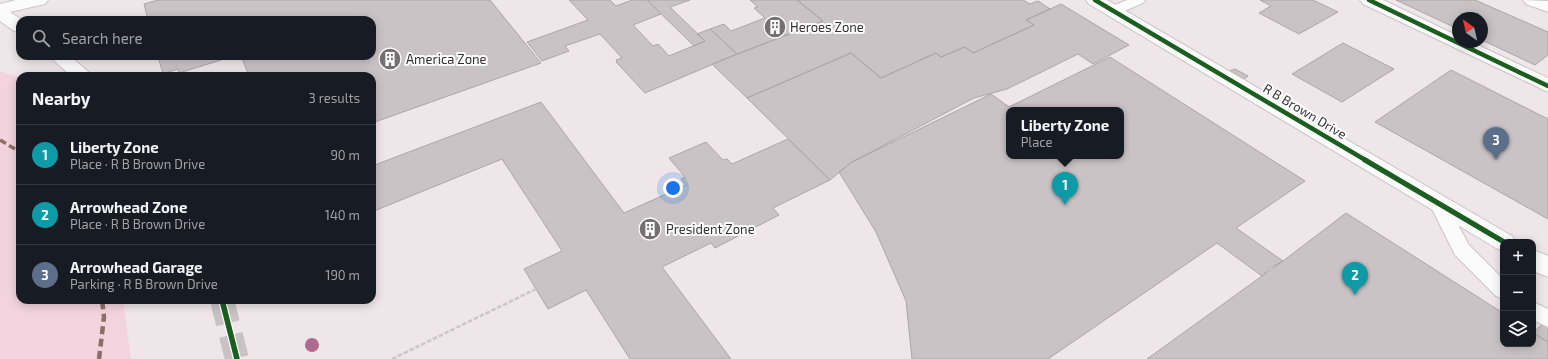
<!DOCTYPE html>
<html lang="en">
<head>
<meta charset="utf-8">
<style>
	body { margin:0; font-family:"Exo 2",sans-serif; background:#20242c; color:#f1f3f6 }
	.controls { position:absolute; right:12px; bottom:12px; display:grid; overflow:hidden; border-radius:8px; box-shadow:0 2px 10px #0003 }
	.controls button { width:36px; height:36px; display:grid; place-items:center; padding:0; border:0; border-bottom:1px solid #363941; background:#171b24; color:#f1f3f6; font:20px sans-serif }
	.compass { position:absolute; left:1452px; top:12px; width:36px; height:36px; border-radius:50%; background:#171b24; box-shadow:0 2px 10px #0003; rotate:326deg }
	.you { position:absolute; left:673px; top:188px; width:14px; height:14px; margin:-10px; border:3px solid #fff; border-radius:50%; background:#1a73e8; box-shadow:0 0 0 6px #1a73e833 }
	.badge { display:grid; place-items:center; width:26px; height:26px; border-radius:50%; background:#ea580c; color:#fff; font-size:13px; font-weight:700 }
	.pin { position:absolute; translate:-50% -33px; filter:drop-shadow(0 1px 2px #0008) }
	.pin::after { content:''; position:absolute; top:21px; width:14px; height:12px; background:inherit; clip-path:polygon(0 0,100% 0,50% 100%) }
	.popup { position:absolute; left:1006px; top:107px; width:118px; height:52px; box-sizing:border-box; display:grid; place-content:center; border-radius:8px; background:#171b24; filter:drop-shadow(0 1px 3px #0005); font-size:13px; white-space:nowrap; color:#9ea1a6 }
	.popup b { font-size:15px; color:#f1f3f6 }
	.popup::after { content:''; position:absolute; left:50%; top:100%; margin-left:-8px; border:8px solid transparent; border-top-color:#171b24 }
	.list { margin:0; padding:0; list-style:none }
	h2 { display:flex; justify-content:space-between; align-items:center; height:52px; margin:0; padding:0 16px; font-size:17px }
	h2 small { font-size:13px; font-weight:400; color:#9ea1a6 }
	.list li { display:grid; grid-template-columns:26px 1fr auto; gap:12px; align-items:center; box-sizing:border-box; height:60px; padding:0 16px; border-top:1px solid #363941 }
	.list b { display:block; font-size:15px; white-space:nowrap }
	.list p { margin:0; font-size:13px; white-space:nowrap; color:#9ea1a6 }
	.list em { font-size:13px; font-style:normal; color:#9ea1a6 }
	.icon { flex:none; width:22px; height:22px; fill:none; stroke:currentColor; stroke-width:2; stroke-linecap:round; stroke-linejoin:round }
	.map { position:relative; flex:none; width:1548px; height:359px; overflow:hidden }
	.search { position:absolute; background:#171b24; box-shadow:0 2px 10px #0003; left:16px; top:16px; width:360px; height:44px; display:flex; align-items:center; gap:10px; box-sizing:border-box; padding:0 14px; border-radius:12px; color:#9ea1a6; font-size:15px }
	.panel { position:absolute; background:#171b24; box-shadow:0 2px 10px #0003; left:16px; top:72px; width:360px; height:232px; border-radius:12px }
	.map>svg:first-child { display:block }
	.green { fill:#f3d4de }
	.building { fill:#cac3c5; stroke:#aca6a8; fill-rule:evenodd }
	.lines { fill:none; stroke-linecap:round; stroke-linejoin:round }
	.minor-tunnel { stroke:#c9c2c4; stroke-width:24; stroke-dasharray:24 12; stroke-linecap:butt }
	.service-casing { stroke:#cbc4c6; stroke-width:2 }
	.minor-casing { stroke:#cbc4c6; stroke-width:2 }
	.path { stroke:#c9c7c7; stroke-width:2.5; stroke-dasharray:4.5 2; stroke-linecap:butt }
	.service { fill:#fcfbfc; fill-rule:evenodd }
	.minor { fill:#fcfbfc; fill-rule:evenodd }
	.quiet-far1 { stroke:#8d6e63; stroke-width:3.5; stroke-dasharray:7 3.5; stroke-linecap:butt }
	.quiet { stroke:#8d6e63; stroke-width:4.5; stroke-dasharray:8 4.5; stroke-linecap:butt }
	.cycleway-far1-casing { stroke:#fff; stroke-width:6 }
	.cycleway-casing { stroke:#fff; stroke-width:8 }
	.cycleway-far1 { stroke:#1b5e20; stroke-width:4.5 }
	.cycleway { stroke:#1b5e20; stroke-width:5.5 }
	.tree { fill:#af6b8d }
	.labels { text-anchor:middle; stroke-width:4; stroke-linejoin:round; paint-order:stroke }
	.poi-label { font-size:13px; fill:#363032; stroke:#fff; text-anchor:start }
	.street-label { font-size:13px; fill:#363032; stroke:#fff }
</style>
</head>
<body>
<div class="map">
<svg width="1548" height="359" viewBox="0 0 1548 359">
	<rect width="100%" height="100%" fill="#eee6e8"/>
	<path class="green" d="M0,71L20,78V300H123L131,359H0Z"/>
	<path class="building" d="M158,0H490L541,63L372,123V76H249L241,56H372V20H148L144,4Z
		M569,0H610L616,6L632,0H647L661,14L633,25L653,46L658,44L669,56L705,41L697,34L710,29L737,54L645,93L617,63L616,60L622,58L600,34L565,46L569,51L542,61L527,42L588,20Z
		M647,0H690L670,7L705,41L694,46Z
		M750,0H797L823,21L737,54L710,29L724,24L731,31L765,18L754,8L758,7Z
		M797,0H1023L1030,4L1038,1L1050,9L1026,20L1034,25L973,53L965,47L941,57L936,53L881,78L851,53L747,98L712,64L823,21Z
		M1260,0H1313L1338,12L1299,34L1259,13L1271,6Z
		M1396,0H1475L1548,32V55L1535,65L1482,40V18H1458V29Z
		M1061,4L1129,45L1093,64L1078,54L1007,89L974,98L852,162L830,180L747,98L851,53L881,78L936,53L941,57L965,47L973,53L1034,25L1026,20Z
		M1343,43L1394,69L1342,102L1292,74Z
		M158,56H234L179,73L178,69L163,74Z
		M1110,57L1305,181L1236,228L1283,261L1262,276L1217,243L1048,359H912L906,301L876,232L839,172L852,162L991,94L1009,107ZM1009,110H1121V156H1009Z
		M1235,69L1248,76L1244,79L1230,71Z
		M1451,70L1548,119V219L1375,122Z
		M541,102L624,213L686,185L681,179L685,177L669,158L706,142L723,160L727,159L732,164L788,139L830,180L773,208L779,215L715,248L711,243L662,267L731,359H630L586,290L548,309L524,269L562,251L502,159L374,211L372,208V166Z
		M1346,213L1503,313V344H1533V333L1548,342V359H1147L1262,276L1270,268L1283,261Z
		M1548,318V342L1533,333Z"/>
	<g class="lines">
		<path class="minor-tunnel" d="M222,300L237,359"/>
		<g class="service-casing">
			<path id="service" d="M1127,0H1145L1143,3L1118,14H1108L1106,11L1108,8Z
				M1438,197L1444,199L1469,245L1503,279V299L1496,296L1455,255L1429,203L1432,199Z
				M1533,302L1548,309V327L1533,320Z"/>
		</g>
		<g class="minor-casing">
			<path id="minor" d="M16,0H48L45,4L10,12L22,20H20V32L14,31L0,21V4Z
				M1086,0H1107L1512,236L1516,242H1503V251L1496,248L1089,4Z
				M1360,0H1383L1458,36V42H1471L1548,78V92L1363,4Z
				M1523,0L1548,1V12L1526,4Z
				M49,56H70L93,76H71Z
				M1533,250L1548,256V277L1533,271Z"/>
		</g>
		<path class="path" d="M392,359L536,289"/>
		<use href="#service" class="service"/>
		<use href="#minor" class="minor"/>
		<path class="quiet-far1" d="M0,140L20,152"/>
		<path class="quiet" d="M99,359L104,317L102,300"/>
		<g class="cycleway-far1-casing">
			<path id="cycleway-far1" d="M1095,0L1367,161
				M1369,0L1548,86"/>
		</g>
		<g class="cycleway-casing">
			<path id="cycleway" d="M1365,160L1504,242
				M222,300L237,359"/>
		</g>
		<use href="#cycleway-far1" class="cycleway-far1"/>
		<use href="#cycleway" class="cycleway"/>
	</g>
	<circle class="tree" cx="312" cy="345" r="7"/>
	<defs>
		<g id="building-disc" transform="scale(1.15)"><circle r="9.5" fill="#767072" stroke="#fff"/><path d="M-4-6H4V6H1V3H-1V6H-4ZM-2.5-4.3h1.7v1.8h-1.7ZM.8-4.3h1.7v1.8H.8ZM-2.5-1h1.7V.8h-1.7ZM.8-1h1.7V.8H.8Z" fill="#fff"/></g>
	</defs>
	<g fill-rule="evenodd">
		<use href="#building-disc" x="775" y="27"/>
		<use href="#building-disc" x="390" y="59"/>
		<use href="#building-disc" x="650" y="229"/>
	</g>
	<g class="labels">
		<g class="poi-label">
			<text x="790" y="32">Heroes Zone</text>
			<text x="406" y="64">America Zone</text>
			<text x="666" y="234">President Zone</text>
		</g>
		<g class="street-label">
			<text transform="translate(1305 111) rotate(31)" y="5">R B Brown Drive</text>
		</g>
	</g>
</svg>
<div class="controls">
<button>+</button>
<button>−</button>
<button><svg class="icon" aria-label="layers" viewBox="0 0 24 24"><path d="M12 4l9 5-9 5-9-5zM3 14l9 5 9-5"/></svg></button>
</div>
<svg class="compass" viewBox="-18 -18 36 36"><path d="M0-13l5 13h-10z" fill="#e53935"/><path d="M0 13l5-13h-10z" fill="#9ea1a6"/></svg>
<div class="you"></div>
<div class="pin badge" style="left:1065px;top:205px;background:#0f9aa8">1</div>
<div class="popup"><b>Liberty Zone</b>Place</div>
<div class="pin badge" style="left:1355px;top:295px;background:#0f9aa8">2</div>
<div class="pin badge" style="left:1496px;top:160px;background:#5c6f8a">3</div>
<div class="search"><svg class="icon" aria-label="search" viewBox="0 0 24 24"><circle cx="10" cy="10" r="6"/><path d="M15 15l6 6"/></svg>Search here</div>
<section class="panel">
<h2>Nearby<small>3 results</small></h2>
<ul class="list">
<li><span class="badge" style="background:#0f9aa8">1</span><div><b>Liberty Zone</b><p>Place · R B Brown Drive</p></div><em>90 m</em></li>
<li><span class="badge" style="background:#0f9aa8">2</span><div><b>Arrowhead Zone</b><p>Place · R B Brown Drive</p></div><em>140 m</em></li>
<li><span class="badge" style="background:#5c6f8a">3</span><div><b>Arrowhead Garage</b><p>Parking · R B Brown Drive</p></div><em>190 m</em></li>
</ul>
</section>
</div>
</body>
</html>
